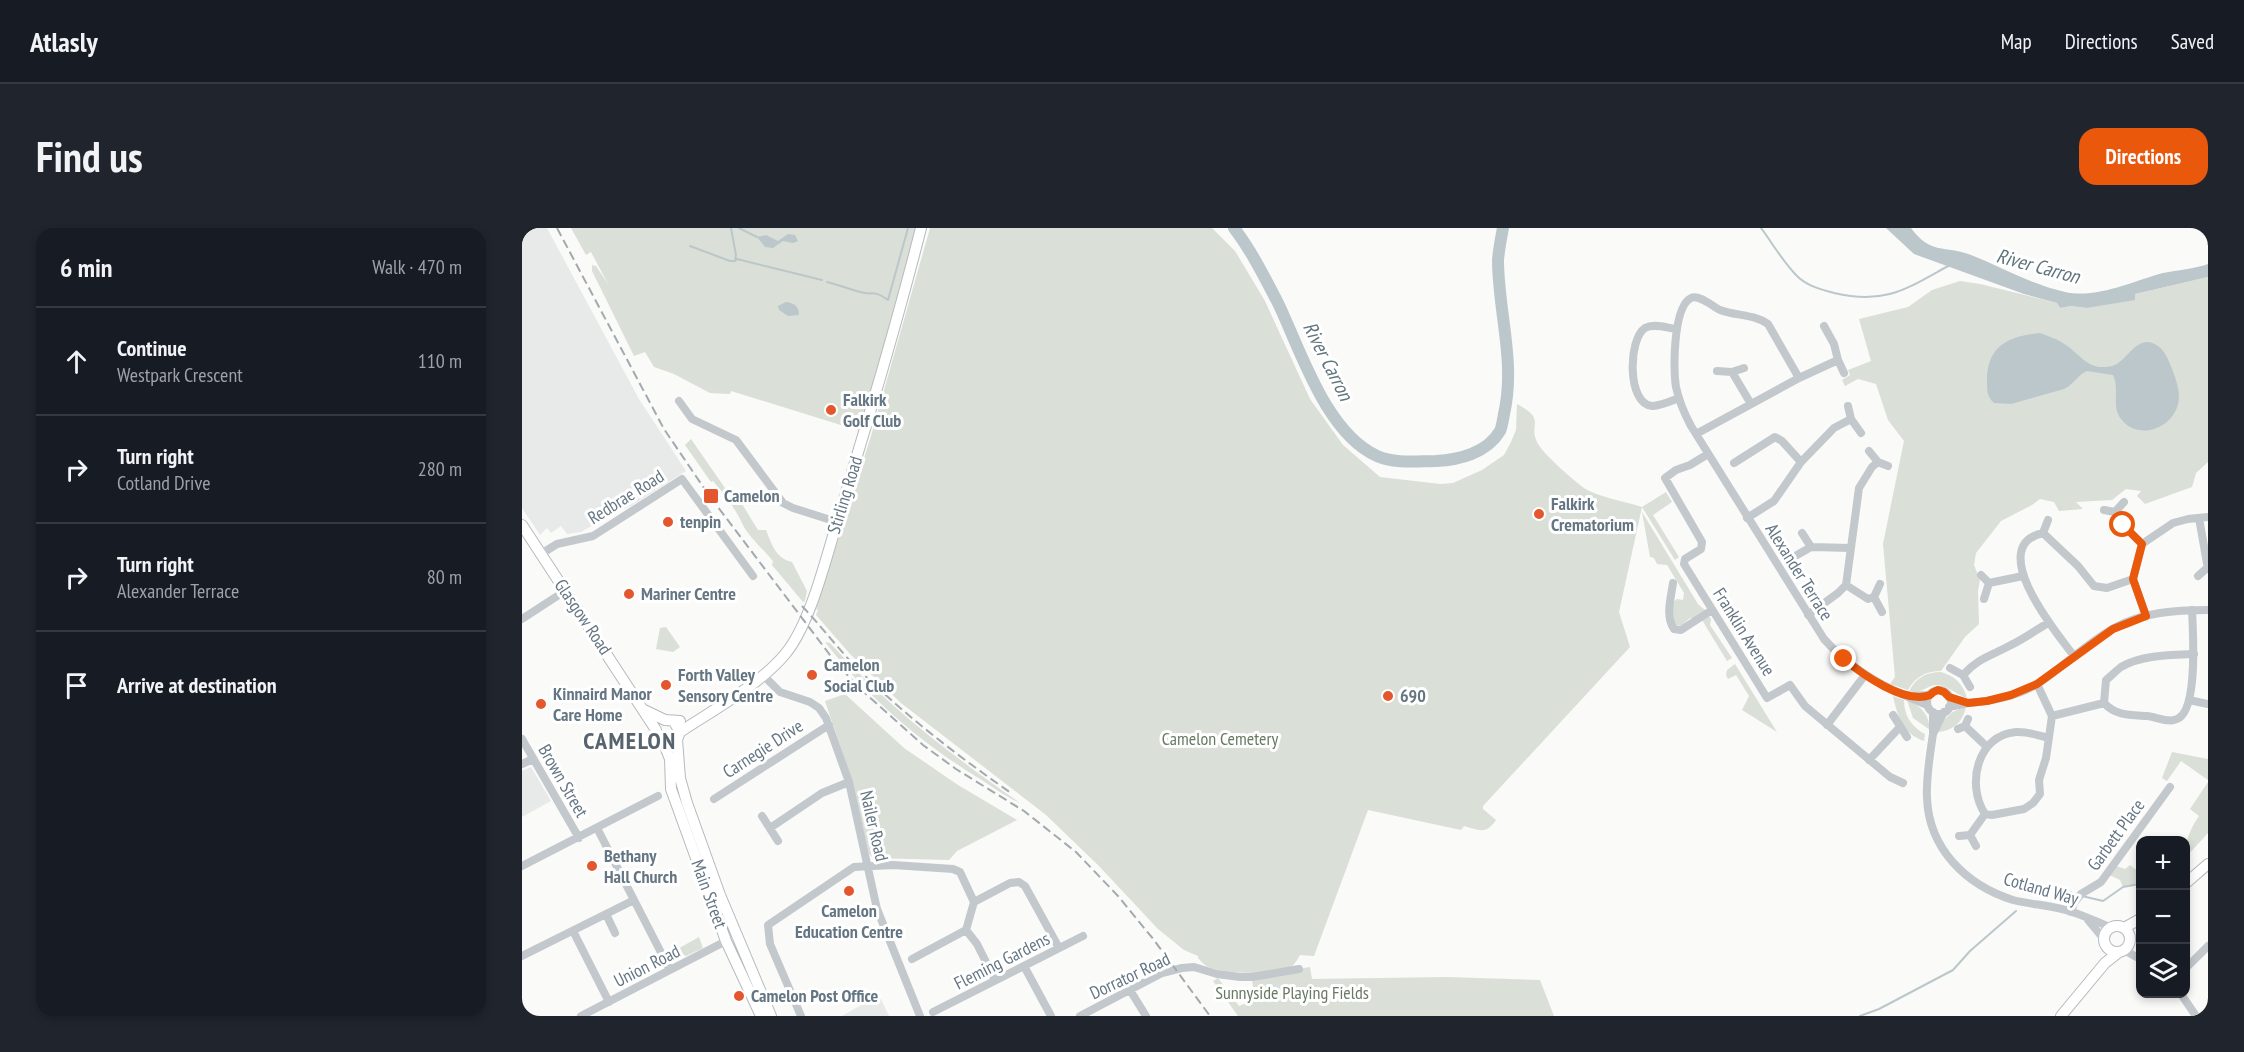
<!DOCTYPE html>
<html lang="en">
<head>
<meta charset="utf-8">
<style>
	body { margin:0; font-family:"PT Sans Narrow",sans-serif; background:#20242c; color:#f1f3f6 }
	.controls { position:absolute; right:18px; bottom:18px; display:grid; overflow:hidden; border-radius:12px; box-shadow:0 3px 9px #0003 }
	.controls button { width:54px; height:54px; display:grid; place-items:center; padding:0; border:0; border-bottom:2px solid #363941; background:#171b24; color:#f1f3f6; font:30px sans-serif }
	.stop { position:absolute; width:18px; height:18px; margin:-14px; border:4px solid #ea580c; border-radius:50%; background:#fff }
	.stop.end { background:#ea580c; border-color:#fff; box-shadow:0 2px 6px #0008 }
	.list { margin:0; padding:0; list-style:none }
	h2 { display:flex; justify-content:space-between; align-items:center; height:78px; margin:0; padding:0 24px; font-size:26px }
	h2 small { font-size:20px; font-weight:400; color:#9ea1a6 }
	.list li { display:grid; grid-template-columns:39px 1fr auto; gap:18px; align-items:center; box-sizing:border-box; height:108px; padding:0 24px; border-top:2px solid #363941 }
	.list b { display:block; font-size:22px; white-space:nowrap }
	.list p { margin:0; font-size:20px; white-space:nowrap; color:#9ea1a6 }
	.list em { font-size:20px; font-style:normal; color:#9ea1a6 }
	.icon { flex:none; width:33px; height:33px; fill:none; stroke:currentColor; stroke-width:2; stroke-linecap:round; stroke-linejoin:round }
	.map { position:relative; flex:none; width:1686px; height:788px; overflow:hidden; border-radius:18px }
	header { display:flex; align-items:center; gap:36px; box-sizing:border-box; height:84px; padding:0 30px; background:#171b24; border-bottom:2px solid #363941 }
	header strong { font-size:28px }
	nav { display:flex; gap:33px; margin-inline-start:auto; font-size:21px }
	.intro { display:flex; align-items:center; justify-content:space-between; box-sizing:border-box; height:144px; padding:0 36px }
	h1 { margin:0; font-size:42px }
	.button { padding:15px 27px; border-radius:18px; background:#ea580c; color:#fff; font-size:21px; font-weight:700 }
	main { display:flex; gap:36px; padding:0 36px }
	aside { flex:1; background:#171b24; border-radius:18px; box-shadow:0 3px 9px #0003 }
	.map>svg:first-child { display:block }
	.built { fill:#e8e9e9 }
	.green { fill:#dadfd7 }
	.water { fill:#bbc7cb }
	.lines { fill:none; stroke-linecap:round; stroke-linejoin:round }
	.stream { stroke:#bbc7cb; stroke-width:2 }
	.river { stroke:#bbc7cb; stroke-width:12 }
	.major-casing { stroke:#b5babe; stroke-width:12 }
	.minor { stroke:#c3c8cc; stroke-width:8 }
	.major { stroke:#fff; stroke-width:10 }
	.rail { stroke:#a2aab0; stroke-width:2; stroke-dasharray:9 4.5; stroke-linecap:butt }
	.route { stroke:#ea580c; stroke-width:8 }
	.poi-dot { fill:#e4572e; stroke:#fff; stroke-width:2 }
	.labels { text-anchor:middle; stroke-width:6; stroke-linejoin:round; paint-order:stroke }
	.poi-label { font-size:18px; font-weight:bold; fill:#657683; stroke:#fff; text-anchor:start }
	.street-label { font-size:18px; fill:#657683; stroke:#fff }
	.park-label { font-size:18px; fill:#687a64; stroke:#fff }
	.water-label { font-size:20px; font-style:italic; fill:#60757c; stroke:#fff }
	.district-label { font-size:24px; font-weight:bold; letter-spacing:1.5px; fill:#57646e; stroke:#fff }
</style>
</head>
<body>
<header>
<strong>Atlasly</strong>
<nav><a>Map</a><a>Directions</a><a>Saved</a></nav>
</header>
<div class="intro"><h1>Find us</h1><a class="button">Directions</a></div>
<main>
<aside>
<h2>6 min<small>Walk · 470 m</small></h2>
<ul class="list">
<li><svg class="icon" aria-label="ahead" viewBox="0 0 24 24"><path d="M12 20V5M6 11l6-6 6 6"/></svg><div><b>Continue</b><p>Westpark Crescent</p></div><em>110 m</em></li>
<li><svg class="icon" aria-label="right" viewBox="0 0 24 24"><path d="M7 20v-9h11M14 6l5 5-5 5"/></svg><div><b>Turn right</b><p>Cotland Drive</p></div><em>280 m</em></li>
<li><svg class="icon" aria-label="right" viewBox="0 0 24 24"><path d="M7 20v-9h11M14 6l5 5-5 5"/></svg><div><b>Turn right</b><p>Alexander Terrace</p></div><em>80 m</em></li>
<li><svg class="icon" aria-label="arrive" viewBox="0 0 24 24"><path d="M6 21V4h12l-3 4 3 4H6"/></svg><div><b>Arrive at destination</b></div></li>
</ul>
</aside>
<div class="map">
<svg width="1686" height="788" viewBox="0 0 1686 788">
	<rect width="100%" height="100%" fill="#fafaf8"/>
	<path class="built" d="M0,0H25L117,171L164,243L109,278L90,286L59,304L45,306L39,298L29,305L25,300L18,307L0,280Z
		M9,539L29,573L0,589V543Z
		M357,767L367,788H320Z"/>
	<path class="green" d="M49,0H394L338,203L209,163L208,166L188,165L152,146L132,139L123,124L112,128L70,43V37L74,38L86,56L69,24L64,27Z
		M408,0H690L713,23L743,73L788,171L821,217L858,249L918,256L931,255L960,242L982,227L989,214L994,202L995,176C1025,192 1006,196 1015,214C1020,225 1051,252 1062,260C1074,268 1104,274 1120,279L1097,384L1108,419L961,578V581L974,592C964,607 957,602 942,598L939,602L846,582L792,728L778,727C775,732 772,738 766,741C749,747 703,746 686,739C682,737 679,733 676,730V728L662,722L636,701L576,637L524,587L379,475L329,427L294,387L296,382L294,381L349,208Z
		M1686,49V234L1674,245L1670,259L1623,276L1615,268L1619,263L1604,261L1590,272L1554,274L1561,281L1537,283L1532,274L1518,271L1510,277L1479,293L1454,325L1452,337L1458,352L1456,363L1457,396L1443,409L1419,443C1404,443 1393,449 1386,462L1368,456L1373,449L1361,316L1382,213L1366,192L1354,156L1336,151L1323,158L1320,152L1328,147L1326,142L1349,133L1337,91L1386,79L1410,62L1438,53L1458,56L1535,75L1538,80L1549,78L1565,80L1613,71V66Z
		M169,211L205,263L220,276L236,302H244C249,315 254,331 270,334L285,363L283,373L281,374L250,337L251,333C243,323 226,308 221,297C213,280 204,268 191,253L189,254L163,217Z
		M1144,264L1150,274L1131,287L1157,329L1153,332L1120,279Z
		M1120,284L1176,376L1184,383L1171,391L1168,390L1160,397H1153L1150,385L1151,374L1155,371L1161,372L1162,365L1145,337L1135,336L1132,330L1128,329Z
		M1187,388L1189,391L1188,397L1210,430L1205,433L1180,392Z
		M144,399L158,419L151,424L134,421L138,400Z
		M303,414L308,415C365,478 428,526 498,575C484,569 471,559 458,551C399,515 345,469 303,414Z
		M1213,436L1255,504L1220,482L1227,468L1214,447L1206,451L1204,447L1205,442Z
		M1419,444C1433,448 1441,456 1445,470C1434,467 1425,456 1414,457C1403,458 1401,466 1387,463C1394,450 1404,444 1419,444Z
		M323,466L382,520L436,557L495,592L435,623L427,632L351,630L347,626L330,553L303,473Z
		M1371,468L1382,472C1382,487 1389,499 1403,506L1402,513C1381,506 1375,487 1371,468Z
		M1385,472C1399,478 1407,486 1408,502L1391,490Z
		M1444,479C1441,494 1431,503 1416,504C1423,489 1428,483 1444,479Z
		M1650,524L1686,531V552L1659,533L1645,553L1640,550Z
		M1686,554V605L1664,629C1663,613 1668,601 1677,588L1668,581Z
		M1591,637L1603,641L1608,637L1618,645V656L1601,659L1598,652L1585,646Z
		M177,709L181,720L164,728L152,723Z
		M788,739L790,751L925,749L1018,752L1032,788H716L691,753L696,750L717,778L732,772L730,749Z"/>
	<path class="water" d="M1364,0H1389C1409,27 1422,17 1449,27C1480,39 1510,57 1543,64C1575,71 1611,53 1641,45C1656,42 1672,41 1686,36V49L1613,66V72L1565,80L1549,78L1538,80L1535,75L1502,66L1392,26Z
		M266,6L273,7L276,13L271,15L261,13L251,20L243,19L235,9L244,7L256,13Z
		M264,74C272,75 277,78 277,87L266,88L257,82L256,78Z
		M1518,105C1525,108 1533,110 1539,114C1558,124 1564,144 1590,138C1605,135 1615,103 1636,118C1643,123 1647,133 1650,141C1654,151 1659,165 1656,176C1650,201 1616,213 1599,191C1589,178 1598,161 1591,147L1565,143C1558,145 1551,157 1542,161L1489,176L1472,175C1465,169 1465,162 1465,153C1465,117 1487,108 1518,105Z"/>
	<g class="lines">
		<path class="stream" d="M209,0L214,27L213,33L215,31L300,52
			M217,0L235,9
			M1239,0C1251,16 1261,34 1275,48C1285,58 1298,61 1312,65C1364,77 1384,61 1428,37
			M168,18L208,33H213
			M305,54C317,57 327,61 338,64C351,68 351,61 366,72L386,0
			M1664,629V628
			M1522,663L1536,659L1555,667
			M1560,668L1581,673L1601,659L1618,656
			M1338,788L1357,781L1431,742L1448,723L1494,683"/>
		<path class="river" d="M712,0C729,22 743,50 756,75C779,123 804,205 855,228C873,236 896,233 914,233C937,232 965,225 978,203C980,199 981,191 982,186C994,134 976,83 976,32C977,21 979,10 981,0"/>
		<g class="major-casing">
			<path id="major" d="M0,297L134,502L135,509L139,514L149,516L155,512L158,504L152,494
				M122,482L143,492L158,493
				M158,504C191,482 239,456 264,425C290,393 306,322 319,281C347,188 375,95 399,0
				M155,512L158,550L165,575L198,667L249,788
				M142,516L148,531L149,561L204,713L239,788
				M1664,655L1686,636
				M1582 711a13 13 0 1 1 26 0a13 13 0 1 1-26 0Z
				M1602,700L1618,691
				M1539,788L1583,735L1597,724"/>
		</g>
		<path class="minor" d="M1155,101C1145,100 1132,95 1123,100C1106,111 1105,176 1130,178C1138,178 1149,173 1157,170
			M1316,132L1322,145
			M1195,143L1210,144L1222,140
			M1210,144L1229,176
			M1277,150L1246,96C1232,86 1214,88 1198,82C1190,78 1177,66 1169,70C1151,79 1151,142 1154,159C1157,173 1162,185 1169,198L1302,411C1325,437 1351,454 1384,468
			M157,173L170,191L214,212L261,275L271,280L315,294
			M1329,191L1339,205
			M1174,206L1277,150L1316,132L1312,116L1302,98
			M1186,226L1168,237L1154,242L1143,250L1180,314L1179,321L1163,331L1162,336L1245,470L1268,457L1283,478L1368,549L1381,555
			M1356,234L1366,238
			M1212,235L1253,209L1260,213L1279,234
			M1602,274L1593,284L1601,297L1620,316
			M1582,282L1593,284
			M1225,290L1252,273L1279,234L1312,200L1329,191L1326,178
			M1677,290L1686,341
			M1280,305L1289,319
			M1521,305L1526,292
			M19,326L35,316L71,308L160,251L231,348
			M1268,331L1289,319L1329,320
			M1459,347L1467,355
			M1676,348L1685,340
			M1151,355C1149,370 1143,388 1152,401L1159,402L1190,382
			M1324,357L1346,371L1352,369L1358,356
			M1352,369L1360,384
			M1462,371L1467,355L1501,348
			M1286,387L1316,365L1324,357L1337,260L1350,239L1356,234L1347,223
			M1624,388L1611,351L1620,316L1651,295L1666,291L1686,289
			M0,391L43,363
			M1552,428C1536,407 1462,318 1521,305L1556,338L1572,358L1585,360L1611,351
			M1428,440L1441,447C1456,430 1471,427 1489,417C1502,411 1514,402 1526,395
			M241,447L258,464L288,474L297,480L304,490L327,554L355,681L398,788
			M1441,447L1448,459
			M1405 474a12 12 0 1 1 24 0a12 12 0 1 1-24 0Z
			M1667,472L1686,476
			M1446,475C1470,473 1497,468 1517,455C1542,438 1565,415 1592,400C1621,384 1654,382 1686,382
			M1582,475L1584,452C1589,448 1594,443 1599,439C1620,427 1648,427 1672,426
			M1405,477L1384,468L1407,467
			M1427,479L1446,475L1427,469
			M1411,484V506L1422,484
			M1371,487L1385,509
			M1530,488L1582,475C1594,488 1608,487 1625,488C1635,489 1648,496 1657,490C1676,478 1671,404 1670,382
			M1305,497L1343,447
			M1443,498L1464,518
			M1436,501L1443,498L1446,491
			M1411,506C1408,526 1404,549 1405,570C1407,621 1444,657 1491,672C1510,677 1531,677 1550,684C1563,688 1575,694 1588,699
			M0,511L57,610
			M1347,532L1377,500
			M0,536L11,531
			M192,571L307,497
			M1463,586L1470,587L1502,581L1511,575L1518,566L1517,552L1524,530L1530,488L1515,456
			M1463,586C1444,557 1455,507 1494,504C1505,503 1517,508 1527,510
			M240,588L256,613
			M75,600L148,742
			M248,600L300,565L327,554
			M1448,607L1454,618
			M1437,608L1448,607L1463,586
			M0,638L136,568
			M1549,684L1552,675L1559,666L1579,654L1648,559
			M84,686L93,705
			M1566,692L1581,710
			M51,703L87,774
			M1602,722L1618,731
			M0,728L112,672
			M390,731L444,702
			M502,738L529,788
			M1664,740L1686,718
			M473,752L455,716L444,702L452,674L488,655L497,654L503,658L537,720
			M608,762L624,788
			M1659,766L1674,788
			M411,784L561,708
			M59,788L204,713
			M279,788L248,716L246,697L332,639L371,637L431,641L438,644L452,674
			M558,788L640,745L660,740L672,739L695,746L718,749H730L777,741"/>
		<use href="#major" class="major"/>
		<path class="rail" d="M35,0L142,201L186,266L308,427L336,459L401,517L434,541L502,583L554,624L596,668L632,712L688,788
			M280,378C298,397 314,418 332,437C380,485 433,526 489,565"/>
	</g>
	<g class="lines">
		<path class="route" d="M1322,431C1340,446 1383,477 1408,467C1410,465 1413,463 1416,462L1422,464L1427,469L1446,475L1465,473L1489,467L1515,456L1591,401L1624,388L1611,351L1620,316L1601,297"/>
	</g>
	<g class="poi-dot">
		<circle cx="309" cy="182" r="6"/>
		<rect x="181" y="260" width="16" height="16" rx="3"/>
		<circle cx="1017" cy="286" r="6"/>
		<circle cx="146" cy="294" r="6"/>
		<circle cx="107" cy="366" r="6"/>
		<circle cx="290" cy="447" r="6"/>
		<circle cx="144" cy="457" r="6"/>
		<circle cx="866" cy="468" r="6"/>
		<circle cx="19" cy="476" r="6"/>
		<circle cx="70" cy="638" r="6"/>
		<circle cx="327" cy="663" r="6"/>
		<circle cx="217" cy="768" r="6"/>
	</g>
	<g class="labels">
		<g class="poi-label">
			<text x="321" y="178">Falkirk<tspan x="321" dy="21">Golf Club</tspan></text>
			<text x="202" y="274">Camelon</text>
			<text x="1029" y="282">Falkirk<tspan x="1029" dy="21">Crematorium</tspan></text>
			<text x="158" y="300">tenpin</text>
			<text x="119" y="372">Mariner Centre</text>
			<text x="302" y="443">Camelon<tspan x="302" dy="21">Social Club</tspan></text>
			<text x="156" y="453">Forth Valley<tspan x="156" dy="21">Sensory Centre</tspan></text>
			<text x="31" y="472">Kinnaird Manor<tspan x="31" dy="21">Care Home</tspan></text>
			<text x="878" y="474">690</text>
			<text x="82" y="634">Bethany<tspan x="82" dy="21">Hall Church</tspan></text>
			<text x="327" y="689" text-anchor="middle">Camelon<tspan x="327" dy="21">Education Centre</tspan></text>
			<text x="229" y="774">Camelon Post Office</text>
		</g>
		<g class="street-label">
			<text transform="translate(323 267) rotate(-73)" y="6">Stirling Road</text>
			<text transform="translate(104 269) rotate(-32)" y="6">Redbrae Road</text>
			<text transform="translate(1277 344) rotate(58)" y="6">Alexander Terrace</text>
			<text transform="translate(61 389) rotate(56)" y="6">Glasgow Road</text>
			<text transform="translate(1222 404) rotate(58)" y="6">Franklin Avenue</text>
			<text transform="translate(241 521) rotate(-33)" y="6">Carnegie Drive</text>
			<text transform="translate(41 553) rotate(60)" y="6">Brown Street</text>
			<text transform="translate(352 598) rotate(77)" y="6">Nailer Road</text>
			<text transform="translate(1594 607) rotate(-54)" y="6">Garbett Place</text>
			<text transform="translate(1519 661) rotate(16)" y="6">Cotland Way</text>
			<text transform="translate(187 666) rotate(70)" y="6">Main Street</text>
			<text transform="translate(480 733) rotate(-27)" y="6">Fleming Gardens</text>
			<text transform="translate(125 738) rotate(-27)" y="6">Union Road</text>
			<text transform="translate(608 748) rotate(-25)" y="6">Dorrator Road</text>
		</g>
		<g class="park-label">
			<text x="698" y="517">Camelon Cemetery</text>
			<text x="770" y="771">Sunnyside Playing Fields</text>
		</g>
		<g class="water-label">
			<text transform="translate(1516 38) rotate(15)" y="7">River Carron</text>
			<text transform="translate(806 133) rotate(63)" y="7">River Carron</text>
		</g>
		<g class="district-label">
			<text x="108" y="521">CAMELON</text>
		</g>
	</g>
</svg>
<div class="controls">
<button>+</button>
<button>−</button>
<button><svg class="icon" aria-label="layers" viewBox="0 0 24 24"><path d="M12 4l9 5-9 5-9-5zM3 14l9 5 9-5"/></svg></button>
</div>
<div class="stop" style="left:1601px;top:297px"></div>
<div class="stop end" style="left:1322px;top:431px"></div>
</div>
</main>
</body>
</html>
